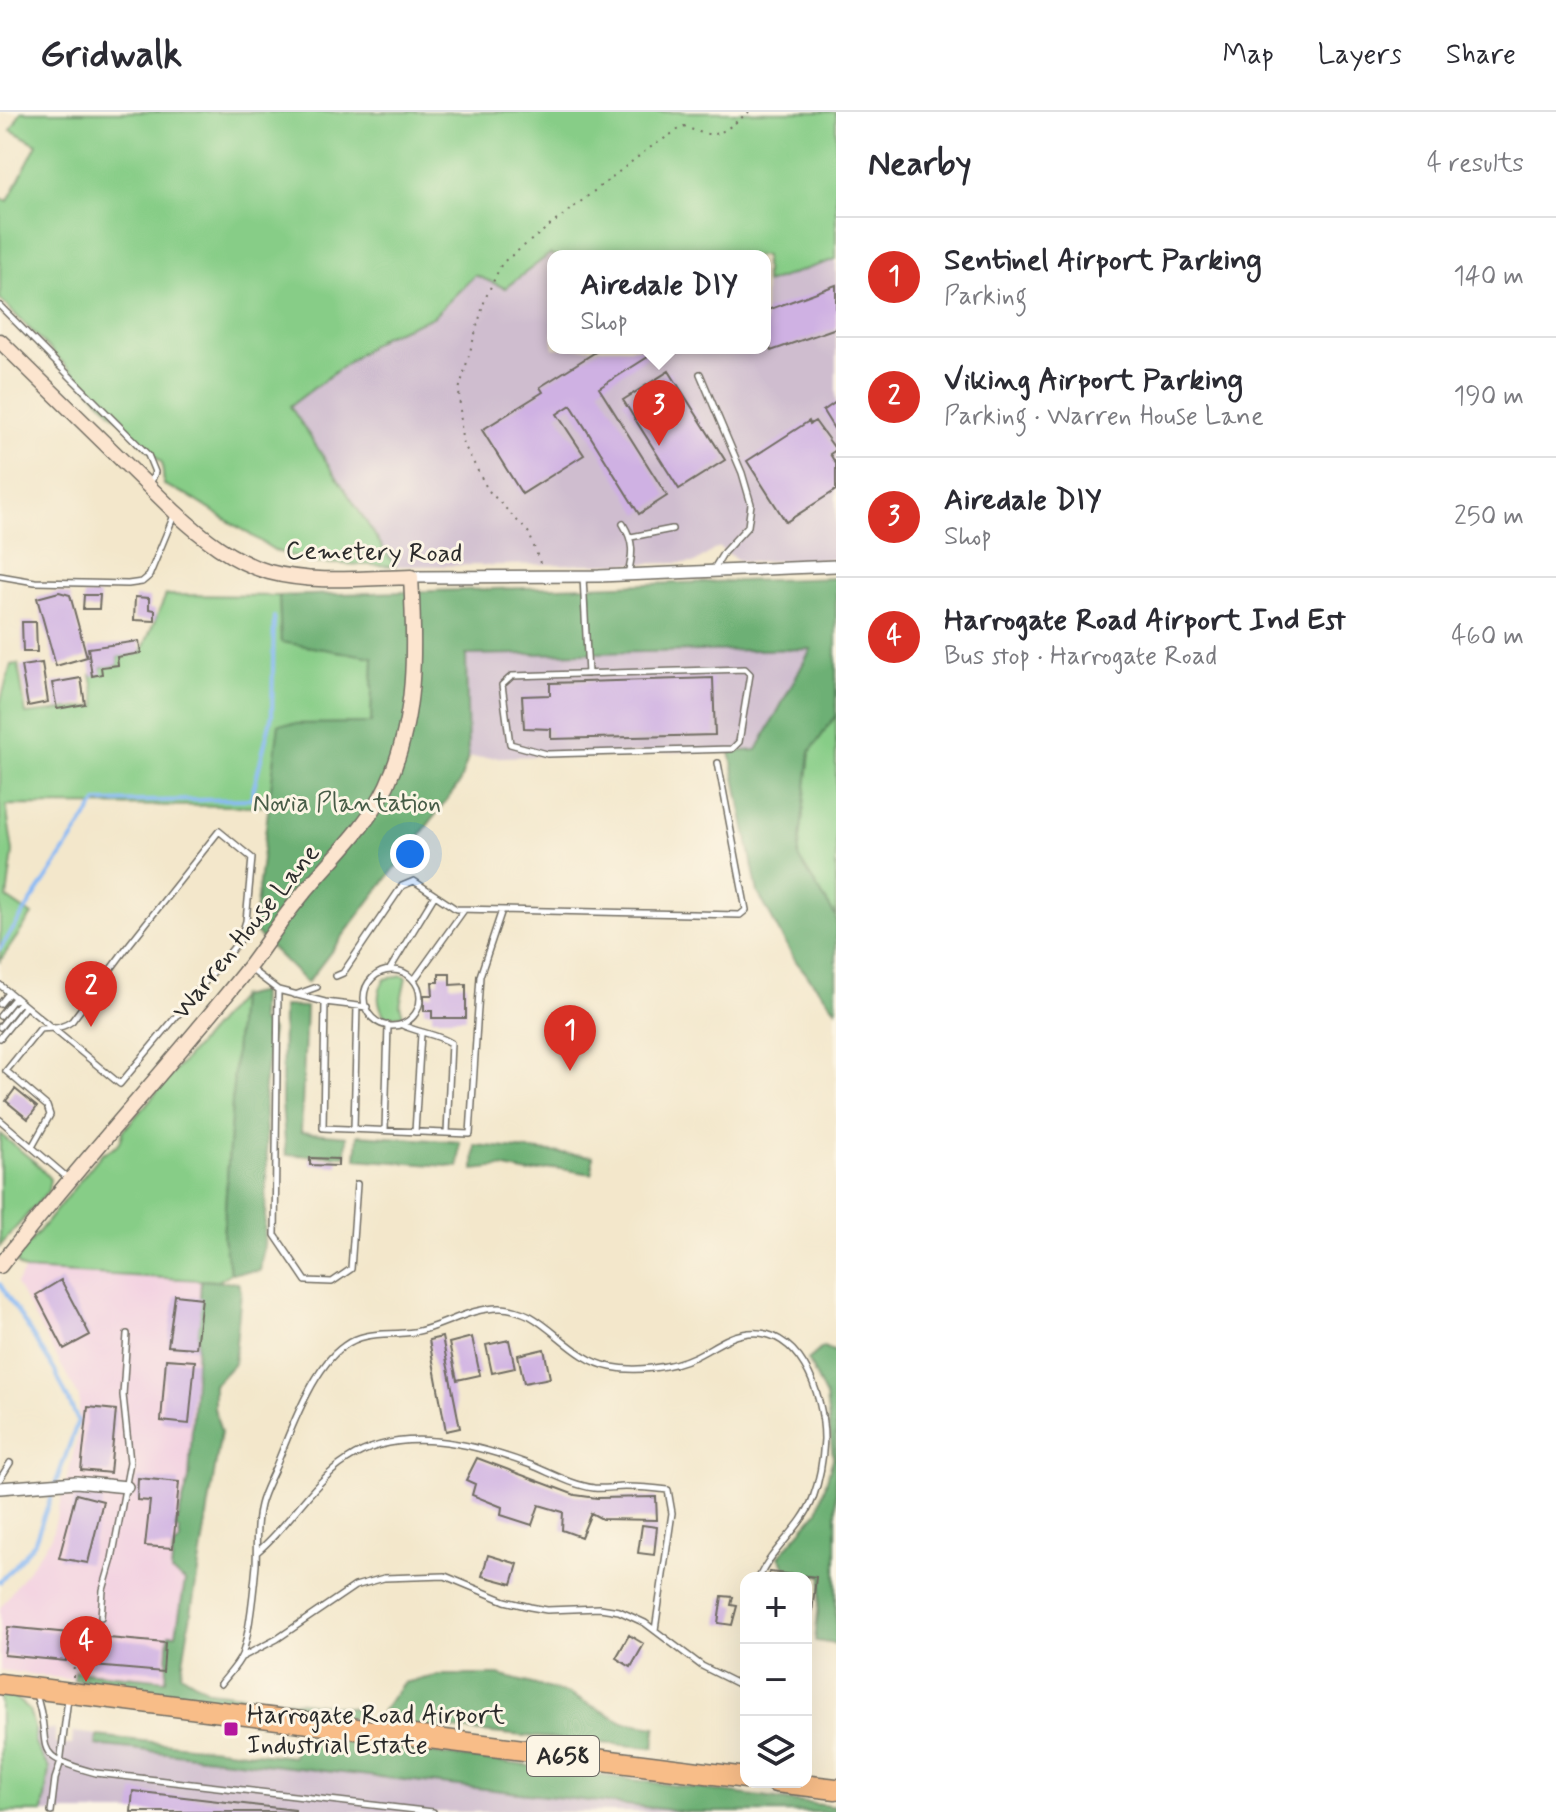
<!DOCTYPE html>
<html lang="en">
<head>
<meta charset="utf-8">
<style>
	body { margin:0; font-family:Mynerve,sans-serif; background:#f7f7f7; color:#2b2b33 }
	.controls { position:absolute; right:24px; bottom:24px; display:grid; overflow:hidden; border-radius:16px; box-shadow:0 8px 32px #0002 }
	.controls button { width:72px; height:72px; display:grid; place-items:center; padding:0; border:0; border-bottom:2px solid #e1e1e2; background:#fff; color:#2b2b33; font:40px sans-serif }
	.you { position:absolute; left:410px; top:742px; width:28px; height:28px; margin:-20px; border:6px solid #fff; border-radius:50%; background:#1a73e8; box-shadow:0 0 0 12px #1a73e833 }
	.badge { display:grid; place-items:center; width:52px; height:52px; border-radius:50%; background:#d93025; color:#fff; font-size:26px; font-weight:700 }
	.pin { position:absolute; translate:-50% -66px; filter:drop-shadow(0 2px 4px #0008) }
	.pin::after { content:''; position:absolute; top:42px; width:28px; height:24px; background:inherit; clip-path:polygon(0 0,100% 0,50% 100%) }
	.popup { position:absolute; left:547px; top:138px; width:224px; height:104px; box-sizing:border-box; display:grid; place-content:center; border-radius:16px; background:#fff; filter:drop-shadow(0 2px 6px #0005); font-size:26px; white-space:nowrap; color:#7c7c81 }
	.popup b { font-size:30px; color:#2b2b33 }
	.popup::after { content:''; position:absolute; left:50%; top:100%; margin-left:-16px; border:16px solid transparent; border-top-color:#fff }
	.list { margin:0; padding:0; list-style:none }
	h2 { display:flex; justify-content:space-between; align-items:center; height:104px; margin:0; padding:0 32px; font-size:34px }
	h2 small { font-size:26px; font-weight:400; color:#7c7c81 }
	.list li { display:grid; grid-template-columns:52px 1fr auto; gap:24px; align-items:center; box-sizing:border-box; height:120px; padding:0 32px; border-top:2px solid #e1e1e2 }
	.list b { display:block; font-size:30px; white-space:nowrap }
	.list p { margin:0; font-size:26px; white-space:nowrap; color:#7c7c81 }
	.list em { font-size:26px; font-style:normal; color:#7c7c81 }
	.icon { flex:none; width:44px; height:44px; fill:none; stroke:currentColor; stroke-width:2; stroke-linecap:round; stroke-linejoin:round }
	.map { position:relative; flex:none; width:836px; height:1700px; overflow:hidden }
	header { display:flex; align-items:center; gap:48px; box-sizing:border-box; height:112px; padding:0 40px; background:#fff; border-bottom:2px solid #e1e1e2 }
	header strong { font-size:38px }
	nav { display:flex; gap:44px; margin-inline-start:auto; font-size:28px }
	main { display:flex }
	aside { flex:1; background:#fff }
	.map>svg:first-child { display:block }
	.built { fill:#f2cfe1 }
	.industrial { fill:#cfbdcf }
	.green { fill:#87cd87; stroke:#597c59; stroke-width:2 }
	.forest { fill:#6db074; stroke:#4c6e50; stroke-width:2 }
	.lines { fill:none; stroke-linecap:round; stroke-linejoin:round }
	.stream { stroke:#88b9f5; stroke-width:4 }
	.building { fill:#cfb1e3 }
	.lane-casing { stroke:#716d63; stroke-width:8 }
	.street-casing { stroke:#716d63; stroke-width:14 }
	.secondary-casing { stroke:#716d63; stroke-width:17 }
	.highway-casing { stroke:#716d63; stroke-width:23 }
	.path { stroke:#716d63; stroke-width:2; stroke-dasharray:2 6; stroke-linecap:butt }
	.lane { stroke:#fff; stroke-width:5 }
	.street { stroke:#fff; stroke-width:11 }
	.secondary { stroke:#fce5cf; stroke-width:14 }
	.highway { stroke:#f8bd88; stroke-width:20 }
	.poi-dot { fill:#b5179e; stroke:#fcf5e5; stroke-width:3 }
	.labels { text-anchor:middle; stroke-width:6; stroke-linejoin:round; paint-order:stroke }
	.shield { fill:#fcf5e5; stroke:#6a6863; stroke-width:2 }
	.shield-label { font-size:24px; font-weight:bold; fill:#2b2b2b }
	.street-label { font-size:26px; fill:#2b2b2b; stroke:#fcf5e5 }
	.park-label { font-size:26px; fill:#475c47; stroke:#fcf5e5 }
	.poi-label { font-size:26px; fill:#2b2b2b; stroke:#fcf5e5; text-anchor:start }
</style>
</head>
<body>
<header>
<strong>Gridwalk</strong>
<nav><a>Map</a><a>Layers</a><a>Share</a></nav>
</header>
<main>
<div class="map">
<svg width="836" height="1700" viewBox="0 0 836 1700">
	<rect width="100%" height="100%" fill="#fcf5e5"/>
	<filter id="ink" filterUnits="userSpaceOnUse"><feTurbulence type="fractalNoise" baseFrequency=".0125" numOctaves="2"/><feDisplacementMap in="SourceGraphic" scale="16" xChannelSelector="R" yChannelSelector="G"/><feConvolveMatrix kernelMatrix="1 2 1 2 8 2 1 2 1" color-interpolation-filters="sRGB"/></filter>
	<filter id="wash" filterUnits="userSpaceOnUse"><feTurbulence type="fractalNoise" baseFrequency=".006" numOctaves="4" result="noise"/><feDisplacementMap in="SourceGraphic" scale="32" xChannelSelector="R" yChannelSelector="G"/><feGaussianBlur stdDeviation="1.8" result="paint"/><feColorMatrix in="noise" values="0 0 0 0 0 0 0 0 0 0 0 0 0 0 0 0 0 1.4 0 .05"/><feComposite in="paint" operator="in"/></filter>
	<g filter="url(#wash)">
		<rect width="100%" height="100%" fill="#f3e7cb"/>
		<path class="built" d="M25,1158L218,1169L178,1582L0,1558V1496L51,1426L79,1320V1285L16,1172Z"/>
		<path class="industrial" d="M550,142L553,144V236H765V171L836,147V447L741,450L718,435L695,451L395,454L290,294L382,225L433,205L475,163L506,175Z
			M812,537L757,638L468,646L466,543Z
			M55,1617V1632L72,1633L73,1620L759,1700H43L49,1657L34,1631L35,1618Z"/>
		<path class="green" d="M21,0H836V147L765,171V144H553L550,142L505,176L475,163L433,205L382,225L290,294L395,454L314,451L276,439L187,383L164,373L162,351L0,187V86L8,89L37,32L11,18Z
			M166,483L279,484L281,530L373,545L371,611L279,613L269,694L6,693L13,740L7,786L32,803L0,849V591L11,553L18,552L26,602L97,594L91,563L101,562V555L118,553L117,545L141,541Z
			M836,603V805L798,745L810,640Z
			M402,863L406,865L400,893L403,903L385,905C377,891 376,881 385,867Z
			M239,885L223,1126L231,1161L218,1169L25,1158L19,1154L16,1148L102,1041C114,1037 122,1033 123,1019Z
			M0,1022L36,1051L50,1067L48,1079L0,1134Z
			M0,1583L13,1584L29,1598L35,1618L34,1631L49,1657L43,1700H0Z"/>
		<path class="forest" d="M836,466V603L810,640L798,745L836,805V898L794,847L758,781L730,640L757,638L811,537L466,543L468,646L459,672L307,871L253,818L279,612L371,611L373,545L281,530L279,484Z
			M261,880L260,909L272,918L264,974L267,1052L264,1132L260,1159L231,1161L223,1126L239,885Z
			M283,894L306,895L301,1020L347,1024L346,1044L286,1043L282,991Z
			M358,1023L460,1030L459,1055L356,1047Z
			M475,1033L593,1044L592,1062L555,1056L529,1061L501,1055L474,1058Z
			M201,1168L238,1171L241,1179L234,1252L214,1273V1296L221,1320L181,1562L209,1579L361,1597L360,1607L74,1568L75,1559L166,1568L169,1522H176L185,1469L171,1460L173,1436L180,1429L179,1418H175L189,1367Z
			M823,1235L836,1240V1532L815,1529L822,1464L787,1457L779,1444L818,1399L833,1346L826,1285L808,1248Z
			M441,1563H499L569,1582L623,1610L656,1615L654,1636L374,1610L403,1571Z
			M297,1623L836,1695V1700H688L96,1633L97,1624L293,1645Z"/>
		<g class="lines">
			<path class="stream" d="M0,837L97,690L251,687L272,603L274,505
				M0,1172L55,1259L78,1309L34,1432L0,1470"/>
		</g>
		<g id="blocks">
			<path class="building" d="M836,173V216L771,239L765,222V199Z
				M602,236H662L599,276L667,384L639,402L571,293L557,302L584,343L522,382L482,318L543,280L540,275Z
				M669,259L725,348L679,377L623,288Z
				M836,290V320L823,299Z
				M809,309L810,312L815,309L836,338L830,342L836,352V378L786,410L747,349Z
				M59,480L70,483L87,545L56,554L37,486Z
				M84,483H100L99,497H83Z
				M135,485L149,486V497L155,498V509L134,508Z
				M22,510H36L37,540H23Z
				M139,529L141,541L117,545L118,553L101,555L102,562L92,564L88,536Z
				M42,551L48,590L28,594L21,554Z
				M81,566L85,592L57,597L52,571Z
				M713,566L715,623L551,627V617L524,616L522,584L550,583V571Z
				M439,862H450V873L466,872V906H432V899H424V883H433L432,870H439Z
				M15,977L37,995L28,1007L6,989Z
				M310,1046L338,1047V1054L310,1053Z
				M61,1168L90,1223L64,1237L36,1183Z
				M175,1183L202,1186L196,1236L168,1234Z
				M442,1225L460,1316L446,1319L429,1228Z
				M472,1225L480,1263L457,1268L449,1231Z
				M509,1228L515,1256L492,1261L486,1233Z
				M544,1237L550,1266L524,1271L518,1243Z
				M166,1247L195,1249L189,1312L161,1309Z
				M88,1295L116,1298L110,1361L81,1358Z
				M477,1346L575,1383L597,1386L656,1385L657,1408L602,1407L591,1401L581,1425L562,1418L563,1400L539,1393L532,1413L501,1403L502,1395L472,1383L475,1372L466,1368Z
				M138,1366L179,1370L173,1436L145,1434L150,1389L137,1388Z
				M76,1382L103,1389L88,1451L59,1446Z
				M642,1413L657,1415L654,1443L638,1441Z
				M488,1443L518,1452L512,1472L482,1464Z
				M769,1460L816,1465L811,1510L806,1509V1466H768Z
				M722,1484L733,1485L731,1493L737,1494L732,1513L718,1511Z
				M8,1515L69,1521L66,1549L4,1543Z
				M629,1523L644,1532L631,1555L616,1546Z
				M85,1524L165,1531L163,1560L82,1553Z
				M133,1679L295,1698V1700H131Z"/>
		</g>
	</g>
	<g filter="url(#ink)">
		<use href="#blocks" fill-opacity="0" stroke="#716d63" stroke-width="2"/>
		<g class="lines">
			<g class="lane-casing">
				<path id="lane" d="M0,194L148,343L155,360L150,373
					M700,262L742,361L751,392L748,414L724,440L713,458
					M623,412C634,430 633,442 628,462
					M631,425L672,417
					M0,464L35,470L128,472L142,470L149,464L175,401
					M583,465L588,562
					M745,557L750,562L739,630L732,637L547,642L510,632L502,573L512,564Z
					M249,856L278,878L275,1123L306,1169L332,1170L351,1157L357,1072
					M390,857L435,783
					M364 886a28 28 0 1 1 56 0a28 28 0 1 1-56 0Z
					M336,864L343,861L402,774L414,769L456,797L740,803L746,798L718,651
					M414,868L464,798
					M0,873L120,972L240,828L246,809L252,746L219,719L128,834L72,909C62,917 52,916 40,917L6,959L47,994L50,1003L32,1035
					M278,878L325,890L367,895
					M295,883L317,875
					M325,890L323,1016L470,1022L480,864L502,798
					M0,892L9,881
					M0,904L15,886
					M402,913C417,920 440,923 451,931L447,1021
					M0,915L20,890
					M0,926L25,895
					M0,1008L69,1067
					M354,1017L357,894
					M385,1018L388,913
					M415,1020L421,922
					M0,1367L10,1351
					M257,1440C290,1413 311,1371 347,1348C400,1312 475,1332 531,1353C551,1361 572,1373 594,1376C604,1377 615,1375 625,1375C639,1375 653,1376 668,1378L672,1401L655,1518
					M101,1505L103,1478L112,1447L130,1350L123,1283L127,1222
					M242,1545L277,1527L355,1474L384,1466L445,1464L505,1489L530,1495L547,1498L600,1496L619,1499L645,1511L702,1554L746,1576
					M221,1572C227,1564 238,1553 242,1543C249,1524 254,1475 256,1453C257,1433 255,1413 260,1393C263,1380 271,1366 276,1354C290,1320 313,1255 344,1234C365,1218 389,1224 414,1220C443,1215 470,1195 501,1196C509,1196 522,1200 530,1204C557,1219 578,1249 611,1255C635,1260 671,1256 694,1245C710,1238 725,1225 743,1222C799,1211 824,1282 824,1327C823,1347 820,1367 813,1386C802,1416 772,1436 759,1466
					M35,1580C56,1637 23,1642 96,1661L433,1700
					M51,1700L55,1667L60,1652L68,1586"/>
			</g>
			<g class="street-casing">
				<path id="street" d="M411,465L599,464L836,454
					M0,1376L76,1370L127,1375"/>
			</g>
			<g class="secondary-casing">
				<path id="secondary" d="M0,229L175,400C202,425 233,450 269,460C314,472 365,466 411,465C415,536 417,607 387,673C366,718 328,750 298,788C280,809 265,834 248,856C168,957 79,1052 0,1154"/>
			</g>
			<g class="highway-casing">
				<path id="highway" d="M0,1572L746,1666
					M776,1670L836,1677"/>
			</g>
			<path class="path" d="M540,451L529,421L488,378L462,329L459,278L485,187L502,151L648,37L684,14C718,30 721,21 749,0
				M73,1565L78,1502"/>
			<use href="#lane" class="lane"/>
			<use href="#street" class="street"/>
			<use href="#secondary" class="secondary"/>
			<use href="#highway" class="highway"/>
		</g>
	</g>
	<rect class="poi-dot" x="223" y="1609" width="16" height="16" rx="4"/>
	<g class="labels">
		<rect class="shield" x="527" y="1624" width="72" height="40" rx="6"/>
		<g class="shield-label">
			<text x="563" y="1652">A658</text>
		</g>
		<g class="street-label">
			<text transform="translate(374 439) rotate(1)" y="9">Cemetery Road</text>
			<text transform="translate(245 819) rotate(-51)" y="9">Warren House Lane</text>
		</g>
		<g class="park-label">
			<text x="347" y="699">Novia Plantation</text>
		</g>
		<g class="poi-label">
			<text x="247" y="1611">Harrogate Road Airport<tspan x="247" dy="30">Industrial Estate</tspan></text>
		</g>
	</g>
</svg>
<div class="controls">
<button>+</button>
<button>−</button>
<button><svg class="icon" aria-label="layers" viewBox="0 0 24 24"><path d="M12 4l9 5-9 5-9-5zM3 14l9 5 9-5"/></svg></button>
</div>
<div class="you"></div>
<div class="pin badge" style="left:570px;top:959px">1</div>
<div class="pin badge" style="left:91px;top:915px">2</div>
<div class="pin badge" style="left:659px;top:334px">3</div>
<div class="popup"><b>Airedale DIY</b>Shop</div>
<div class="pin badge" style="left:86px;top:1570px">4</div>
</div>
<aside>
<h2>Nearby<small>4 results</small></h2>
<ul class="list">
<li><span class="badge">1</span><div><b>Sentinel Airport Parking</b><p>Parking</p></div><em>140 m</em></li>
<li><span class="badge">2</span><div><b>Viking Airport Parking</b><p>Parking · Warren House Lane</p></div><em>190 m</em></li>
<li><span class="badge">3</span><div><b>Airedale DIY</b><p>Shop</p></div><em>250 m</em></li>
<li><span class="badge">4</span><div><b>Harrogate Road Airport Ind Est</b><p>Bus stop · Harrogate Road</p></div><em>460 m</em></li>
</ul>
</aside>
</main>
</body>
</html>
